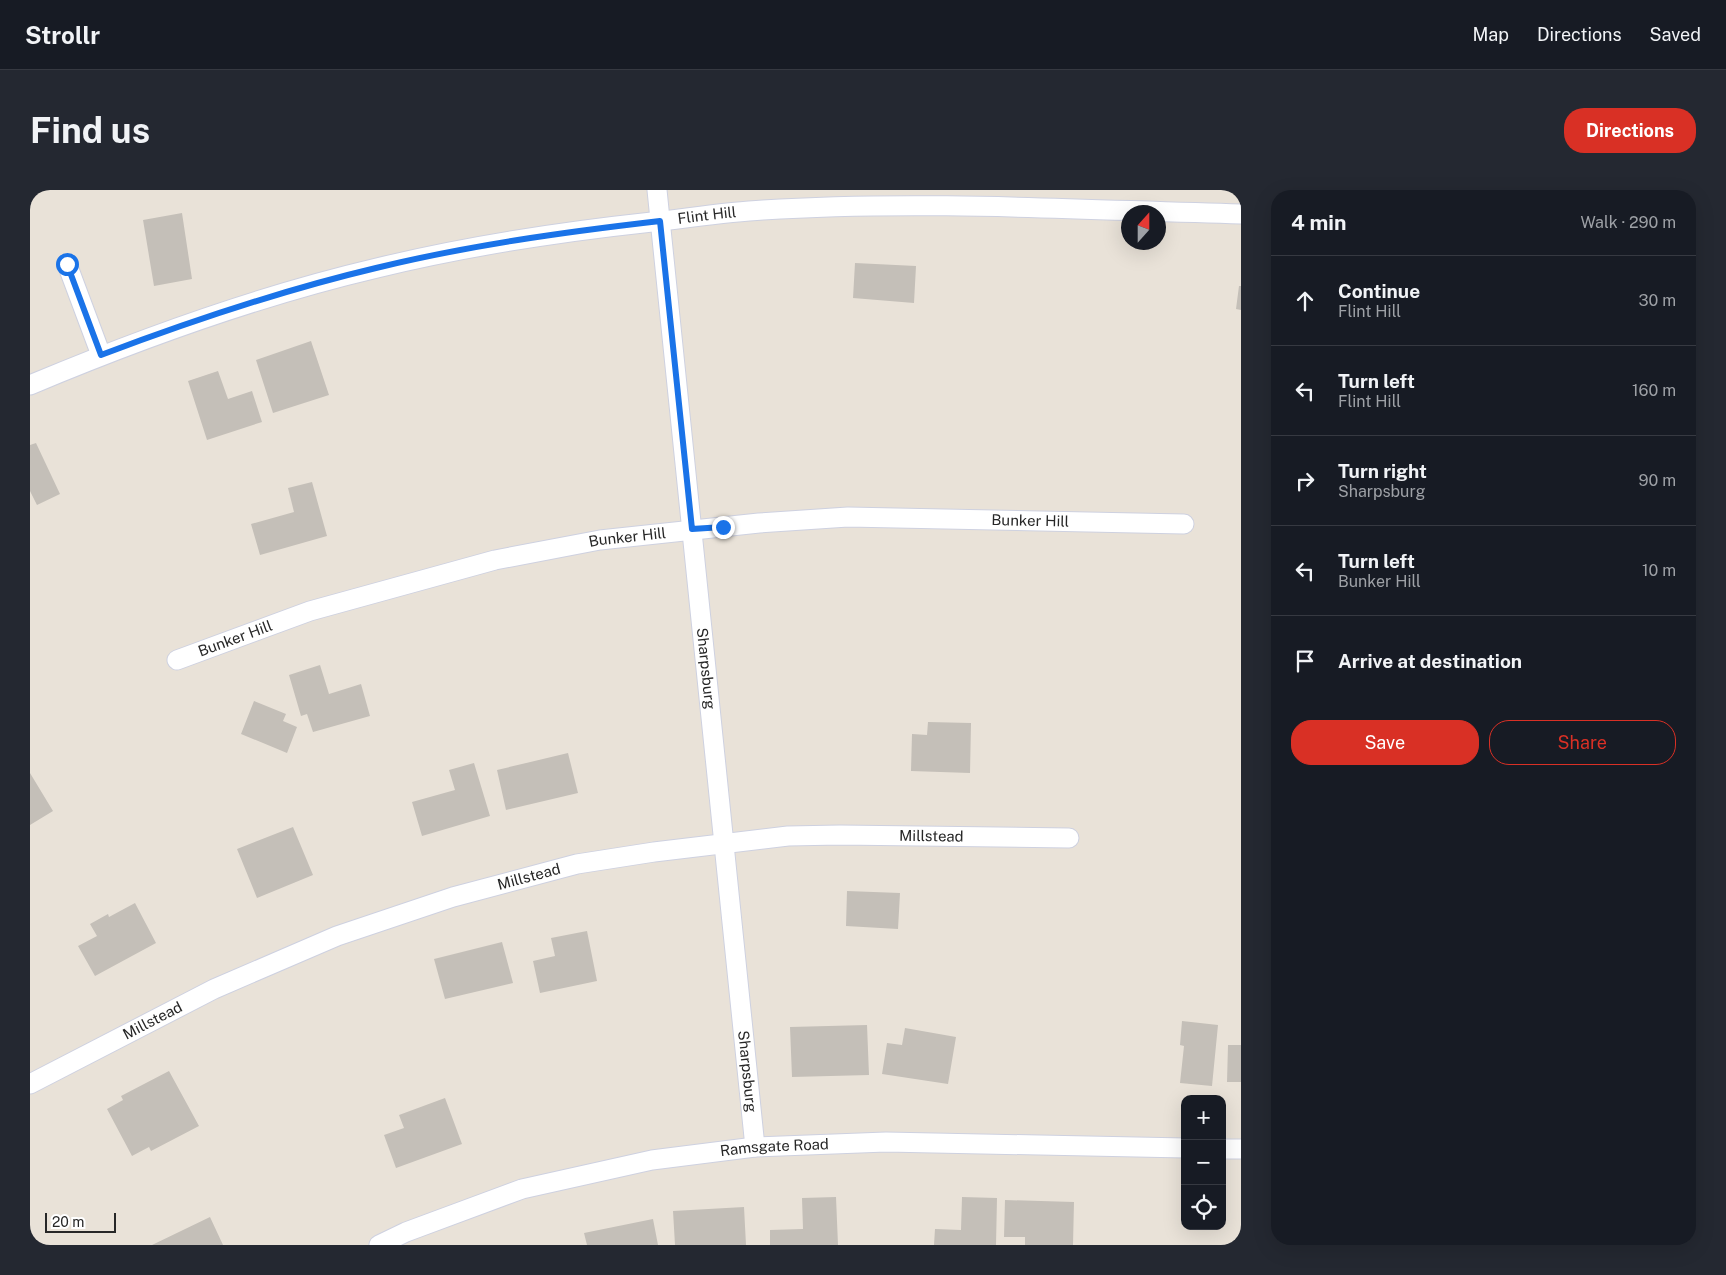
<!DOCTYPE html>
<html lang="en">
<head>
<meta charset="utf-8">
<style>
	body { margin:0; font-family:"Public Sans",sans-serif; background:#242831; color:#f1f3f6 }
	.controls { position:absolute; right:15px; bottom:15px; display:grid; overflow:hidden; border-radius:10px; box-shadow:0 5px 20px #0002 }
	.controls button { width:45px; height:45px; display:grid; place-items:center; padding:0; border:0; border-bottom:1px solid #363941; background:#171b24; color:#f1f3f6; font:25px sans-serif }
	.compass { position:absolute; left:1091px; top:15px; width:45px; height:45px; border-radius:50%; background:#171b24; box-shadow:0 5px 20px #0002; rotate:21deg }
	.scale { position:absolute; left:15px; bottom:12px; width:71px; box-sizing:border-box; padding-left:5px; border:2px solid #272727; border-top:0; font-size:14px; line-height:18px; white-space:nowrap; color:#272727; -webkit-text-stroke:4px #fff; paint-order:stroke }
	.stop { position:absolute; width:15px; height:15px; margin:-11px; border:4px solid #1a73e8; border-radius:50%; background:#fff }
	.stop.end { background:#1a73e8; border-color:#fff; box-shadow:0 1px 5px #0008 }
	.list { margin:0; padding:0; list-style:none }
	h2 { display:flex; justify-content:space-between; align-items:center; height:65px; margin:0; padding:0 20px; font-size:21px }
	h2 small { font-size:16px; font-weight:400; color:#9ea1a6 }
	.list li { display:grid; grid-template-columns:32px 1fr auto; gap:15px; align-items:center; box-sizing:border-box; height:90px; padding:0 20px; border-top:1px solid #363941 }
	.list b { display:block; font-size:19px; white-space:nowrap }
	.list p { margin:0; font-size:16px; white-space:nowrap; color:#9ea1a6 }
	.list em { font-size:16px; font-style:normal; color:#9ea1a6 }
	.actions { display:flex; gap:10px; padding:15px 20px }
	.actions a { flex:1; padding:11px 0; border:1px solid #d93025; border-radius:20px; text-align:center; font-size:18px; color:#d93025 }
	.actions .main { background:#d93025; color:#fff }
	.icon { flex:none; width:28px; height:28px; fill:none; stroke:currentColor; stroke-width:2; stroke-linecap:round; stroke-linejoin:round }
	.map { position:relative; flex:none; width:1211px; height:1055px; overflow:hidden; border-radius:20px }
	header { display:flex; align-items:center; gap:30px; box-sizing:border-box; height:70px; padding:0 25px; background:#171b24; border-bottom:1px solid #363941 }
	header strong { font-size:24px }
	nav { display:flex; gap:28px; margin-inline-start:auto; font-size:18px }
	.intro { display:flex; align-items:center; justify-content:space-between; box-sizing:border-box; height:120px; padding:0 30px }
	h1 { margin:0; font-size:35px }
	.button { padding:12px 22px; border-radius:20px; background:#d93025; color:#fff; font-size:18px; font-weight:700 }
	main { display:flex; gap:30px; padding:0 30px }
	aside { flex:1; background:#171b24; border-radius:20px; box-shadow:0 5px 20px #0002 }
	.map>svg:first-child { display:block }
	.building { fill:#c4bfb8 }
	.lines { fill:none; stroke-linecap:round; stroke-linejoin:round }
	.street-casing { stroke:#ced1e0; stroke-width:21 }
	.street { stroke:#fff; stroke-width:19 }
	.route { stroke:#1a73e8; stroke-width:6 }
	.labels { text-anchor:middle; stroke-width:4.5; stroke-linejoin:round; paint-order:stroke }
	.street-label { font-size:15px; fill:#272727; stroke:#fff }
</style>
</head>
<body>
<header>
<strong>Strollr</strong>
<nav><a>Map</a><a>Directions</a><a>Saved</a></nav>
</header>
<div class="intro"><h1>Find us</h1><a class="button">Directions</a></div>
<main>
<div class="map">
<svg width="1211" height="1055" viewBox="0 0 1211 1055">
	<rect width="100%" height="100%" fill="#e9e2d8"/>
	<path class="building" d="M152,23L162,89L124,96L113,30Z
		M825,73L886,76L884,113L823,108Z
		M1209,96H1211V120L1206,119Z
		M281,151L299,205L243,223L226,170Z
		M188,181L198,209L222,201L232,232L177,250L158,191Z
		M6,253L30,304L7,315L0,301V255Z
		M282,292L297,346L230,365L221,334L264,322L258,298Z
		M290,475L299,504L331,494L340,526L283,542L277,524L271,526L259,485Z
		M224,511L256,524L253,531L267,537L257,563L211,544Z
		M898,532L941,533L940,583L881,581L882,544L897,545Z
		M538,563L548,603L476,620L467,580Z
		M444,573L460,626L392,646L382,612L425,600L419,580Z
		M0,583L23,621L0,635Z
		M263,637L283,685L227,708L207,659Z
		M817,701L870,703L868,739L816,736Z
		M105,713L126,753L65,786L48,756L67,746L60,734L78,724L79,727Z
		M557,741L567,791L510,803L503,771L525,766L521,748Z
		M472,752L483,793L415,809L404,769Z
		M1152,831L1188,835L1182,896L1150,893L1154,856L1150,855Z
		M837,835L839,885L762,887L760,837Z
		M875,838L926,847L918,894L852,884L857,853L872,855Z
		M1198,855H1211V892H1197Z
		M139,881L169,936L121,961L119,957L102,966L77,919L93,910L91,906Z
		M415,908L432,954L366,978L354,945L374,938L369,925Z
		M806,1007L808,1055H740V1040L773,1039L772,1008Z
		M932,1007L967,1008L966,1055H904L905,1039L931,1040Z
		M975,1010L1044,1012L1043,1055H995V1047H974Z
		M714,1017L716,1055H645L643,1021Z
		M180,1027L193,1055H122Z
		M623,1029L628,1055H557L554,1043Z"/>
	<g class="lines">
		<g class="street-casing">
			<g id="street">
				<path id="s1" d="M627,0L725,957"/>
				<path d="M37,74L71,165"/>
				<path id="s2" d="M0,195C112,148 228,106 347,78C437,56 529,42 622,32C659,28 696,22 733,20C892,10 1052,20 1211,24"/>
				<path id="s3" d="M147,470L280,421L465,370L570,350L729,333L818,327L1154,334"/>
				<path id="s4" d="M0,894L184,799L307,746L423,707L547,674L624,662L758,646L810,645L1039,648"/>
				<path d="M1192,959H1211"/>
				<path id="s5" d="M349,1055L376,1042L492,999L622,970L725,957L856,952L1155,958"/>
			</g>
		</g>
		<use href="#street" class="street"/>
	</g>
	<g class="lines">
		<path class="route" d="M37,74L71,165C161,131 253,100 346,78C440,55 535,42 630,31L662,339L693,337"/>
	</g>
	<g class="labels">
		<g class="street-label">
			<text dy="5" stroke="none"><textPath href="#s2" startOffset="701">Flint Hill</textPath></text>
			<text dy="5" stroke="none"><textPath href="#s3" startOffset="872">Bunker Hill</textPath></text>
			<text dy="5" stroke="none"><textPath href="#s3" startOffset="468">Bunker Hill</textPath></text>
			<text dy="5" stroke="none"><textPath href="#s3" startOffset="62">Bunker Hill</textPath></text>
			<text dy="5" stroke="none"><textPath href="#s1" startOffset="481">Sharpsburg</textPath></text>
			<text dy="5" stroke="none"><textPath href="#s4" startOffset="948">Millstead</textPath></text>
			<text dy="5" stroke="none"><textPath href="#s4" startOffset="542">Millstead</textPath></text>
			<text dy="5" stroke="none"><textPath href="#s4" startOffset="138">Millstead</textPath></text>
			<text dy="5" stroke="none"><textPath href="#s1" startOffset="886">Sharpsburg</textPath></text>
			<text dy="5" stroke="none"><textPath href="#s5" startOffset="410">Ramsgate Road</textPath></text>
		</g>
	</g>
</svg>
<div class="controls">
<button>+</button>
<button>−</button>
<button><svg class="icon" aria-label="locate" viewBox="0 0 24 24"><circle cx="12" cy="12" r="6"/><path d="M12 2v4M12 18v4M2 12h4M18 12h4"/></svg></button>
</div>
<svg class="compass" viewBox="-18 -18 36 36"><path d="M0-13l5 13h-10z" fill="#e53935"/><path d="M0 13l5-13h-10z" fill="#9ea1a6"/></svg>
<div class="scale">20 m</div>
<div class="stop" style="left:37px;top:74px"></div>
<div class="stop end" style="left:693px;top:337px"></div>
</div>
<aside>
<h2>4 min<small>Walk · 290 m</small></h2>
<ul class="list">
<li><svg class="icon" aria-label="ahead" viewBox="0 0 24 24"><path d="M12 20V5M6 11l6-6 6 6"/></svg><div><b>Continue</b><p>Flint Hill</p></div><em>30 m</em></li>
<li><svg class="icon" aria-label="left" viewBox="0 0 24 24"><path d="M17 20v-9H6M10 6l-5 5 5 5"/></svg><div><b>Turn left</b><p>Flint Hill</p></div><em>160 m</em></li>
<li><svg class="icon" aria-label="right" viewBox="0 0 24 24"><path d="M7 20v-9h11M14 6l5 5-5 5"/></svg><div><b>Turn right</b><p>Sharpsburg</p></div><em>90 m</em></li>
<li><svg class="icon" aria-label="left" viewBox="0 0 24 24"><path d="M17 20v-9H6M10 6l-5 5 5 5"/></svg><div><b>Turn left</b><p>Bunker Hill</p></div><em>10 m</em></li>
<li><svg class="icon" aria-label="arrive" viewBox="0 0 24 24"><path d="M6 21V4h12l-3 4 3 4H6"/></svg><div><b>Arrive at destination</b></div></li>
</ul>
<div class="actions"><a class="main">Save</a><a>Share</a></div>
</aside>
</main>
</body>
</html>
